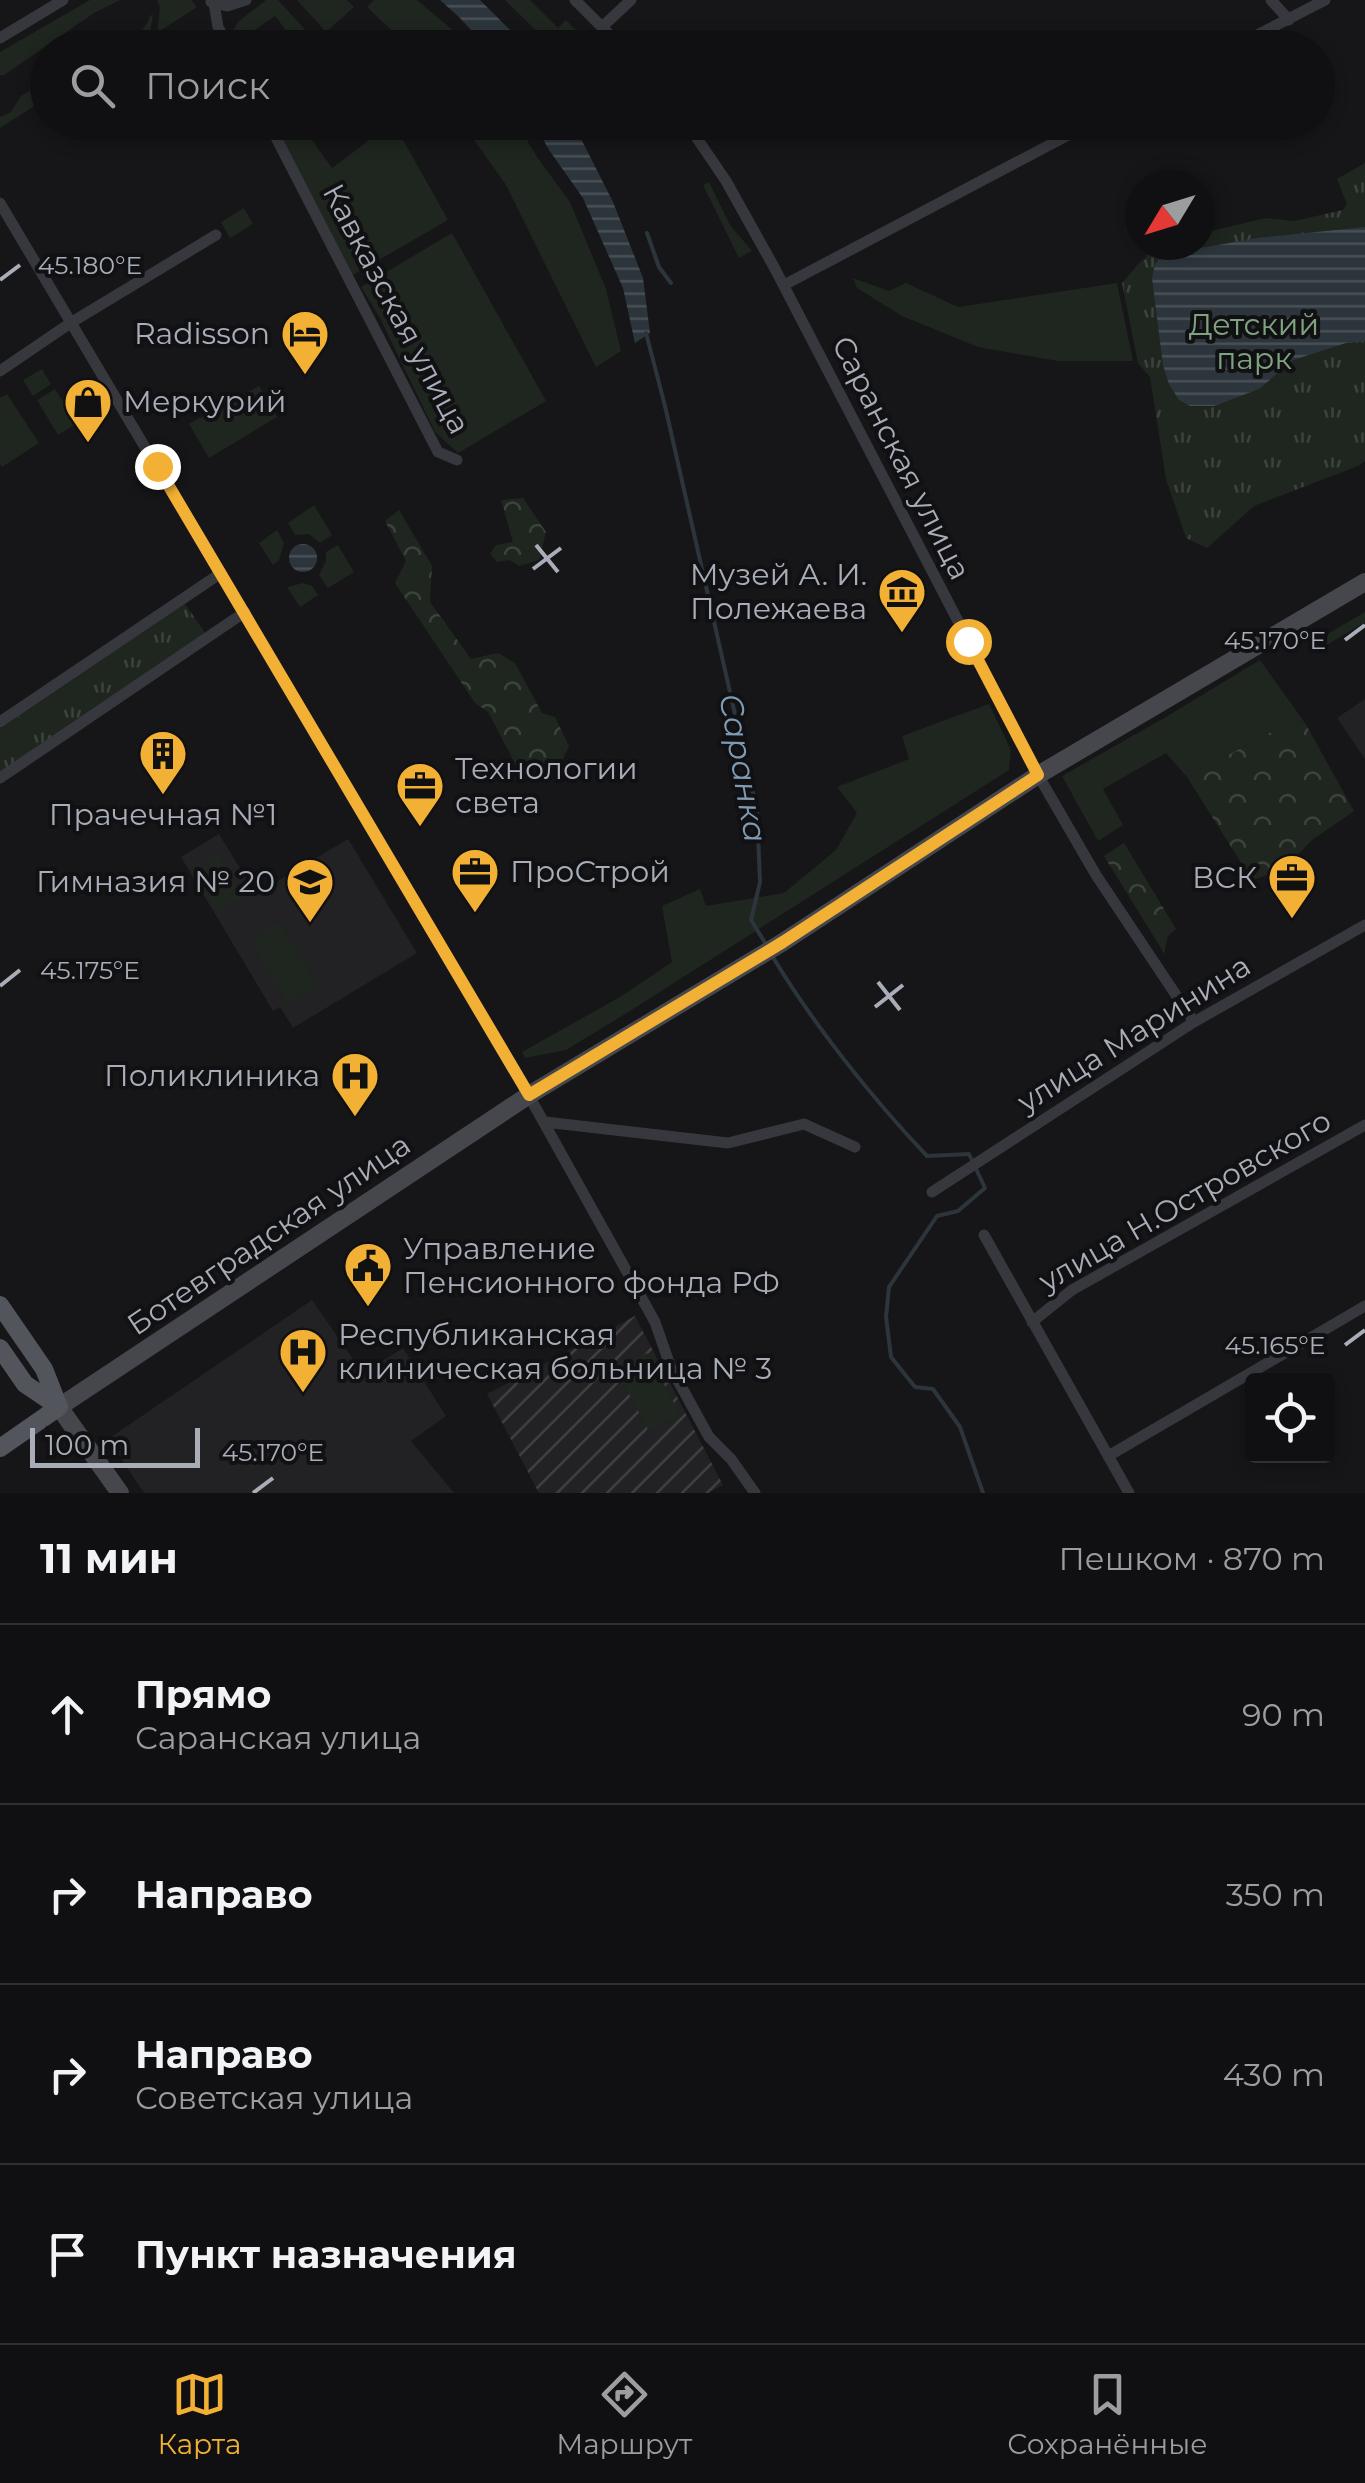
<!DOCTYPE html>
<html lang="ru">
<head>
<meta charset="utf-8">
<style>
	body { margin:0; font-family:Montserrat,sans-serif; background:#19191b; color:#f1f3f6 }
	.controls { position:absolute; right:30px; bottom:30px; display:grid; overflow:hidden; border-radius:10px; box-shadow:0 5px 15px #0003 }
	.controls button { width:90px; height:90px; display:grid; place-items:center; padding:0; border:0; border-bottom:2px solid #303032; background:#101012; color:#f1f3f6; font:50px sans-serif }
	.compass { position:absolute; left:1125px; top:170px; width:90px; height:90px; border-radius:50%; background:#101012; box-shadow:0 5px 15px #0003; rotate:232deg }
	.scale { position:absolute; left:30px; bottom:25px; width:170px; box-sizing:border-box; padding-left:10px; border:5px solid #a8adb8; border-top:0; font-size:28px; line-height:35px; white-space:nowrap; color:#a8adb8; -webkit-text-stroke:8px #111113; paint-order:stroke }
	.stop { position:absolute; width:30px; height:30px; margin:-22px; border:8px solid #f2b134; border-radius:50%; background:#fff }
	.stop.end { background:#f2b134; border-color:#fff; box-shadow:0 2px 10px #0008 }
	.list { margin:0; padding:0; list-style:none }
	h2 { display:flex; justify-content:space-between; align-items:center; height:130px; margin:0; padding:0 40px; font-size:42px }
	h2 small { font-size:32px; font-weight:400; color:#9c9d9f }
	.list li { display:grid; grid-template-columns:65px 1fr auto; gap:30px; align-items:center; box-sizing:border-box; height:180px; padding:0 40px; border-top:2px solid #303032 }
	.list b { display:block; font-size:38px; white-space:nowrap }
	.list p { margin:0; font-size:32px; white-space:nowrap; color:#9c9d9f }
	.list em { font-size:32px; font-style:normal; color:#9c9d9f }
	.icon { flex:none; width:55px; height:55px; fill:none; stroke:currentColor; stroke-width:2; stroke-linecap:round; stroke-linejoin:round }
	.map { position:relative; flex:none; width:1365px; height:1493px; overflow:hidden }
	.search { position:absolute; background:#101012; box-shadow:0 5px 15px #0003; left:30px; right:30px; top:30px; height:110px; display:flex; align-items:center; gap:25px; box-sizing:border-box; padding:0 35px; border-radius:55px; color:#9c9d9f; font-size:38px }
	.sheet { height:850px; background:#101012 }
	nav { display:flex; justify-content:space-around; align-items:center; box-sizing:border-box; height:140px; border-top:2px solid #303032; background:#101012; font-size:28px; color:#9c9d9f }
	nav a { display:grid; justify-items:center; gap:5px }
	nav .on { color:#f2b134 }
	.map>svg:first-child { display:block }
	.built { fill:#222225 }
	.industrial { fill:url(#industrial-furrows) }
	.grass { fill:#1e261f }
	.forest { fill:url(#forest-crowns) }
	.park { fill:url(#park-tufts) }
	.water { fill:url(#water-rules) }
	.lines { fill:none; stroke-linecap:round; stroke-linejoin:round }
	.stream { stroke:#2c353c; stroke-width:4 }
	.minor { stroke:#37383d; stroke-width:11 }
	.secondary { stroke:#45474d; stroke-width:18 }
	.primary { stroke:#53555c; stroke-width:18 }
	.route { stroke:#f2b134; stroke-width:12 }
	.ticks { fill:none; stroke:#a8adb8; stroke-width:4 }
	.labels { text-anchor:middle; stroke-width:8; stroke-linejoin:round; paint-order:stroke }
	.street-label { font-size:30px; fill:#a8adb8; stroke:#111113 }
	.park-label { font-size:30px; fill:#7fa381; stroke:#111113 }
	.poi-label { font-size:30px; fill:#a8adb8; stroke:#111113; text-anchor:end }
	.water-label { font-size:32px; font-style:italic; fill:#7f9bb3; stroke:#111113 }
	.ticks-label { font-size:25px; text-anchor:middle; fill:#a8adb8; stroke:#111113; stroke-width:8; stroke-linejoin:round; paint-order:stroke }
</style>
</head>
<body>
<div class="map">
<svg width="1365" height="1493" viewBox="0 0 1365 1493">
	<defs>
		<pattern id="industrial-furrows" width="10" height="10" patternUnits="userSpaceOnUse" patternTransform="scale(2.5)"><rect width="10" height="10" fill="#222225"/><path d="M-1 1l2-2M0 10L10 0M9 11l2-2" fill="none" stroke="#3f3f43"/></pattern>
		<pattern id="forest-crowns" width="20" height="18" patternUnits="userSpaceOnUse" patternTransform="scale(2.5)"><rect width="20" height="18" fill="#1e261f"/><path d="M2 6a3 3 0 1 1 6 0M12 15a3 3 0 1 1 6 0" fill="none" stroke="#3c433d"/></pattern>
		<pattern id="park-tufts" width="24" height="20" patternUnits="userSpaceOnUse" patternTransform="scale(2.5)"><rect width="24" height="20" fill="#1e261f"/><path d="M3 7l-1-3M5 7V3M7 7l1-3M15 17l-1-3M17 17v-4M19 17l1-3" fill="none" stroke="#3c433d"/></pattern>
		<pattern id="water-rules" width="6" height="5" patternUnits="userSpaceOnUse" patternTransform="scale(2.5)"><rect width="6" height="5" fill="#2c353c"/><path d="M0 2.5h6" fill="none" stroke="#485056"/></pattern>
	</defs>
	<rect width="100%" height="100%" fill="#161618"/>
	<path class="built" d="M1365,699V759L1337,718Z
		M219,834L256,894L348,839L417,953L293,1028L280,1007L273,1011L181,857Z
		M312,1300L363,1373L403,1348L446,1416L411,1441L454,1493H144L108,1439Z"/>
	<path class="industrial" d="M635,1316L723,1485L708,1493H539L487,1394Z"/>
	<path class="grass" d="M90,0H120L94,13L4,75H0V52Z
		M157,0H191L197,7L157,33L160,8Z
		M266,0H278L321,47H299L275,16L236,43L232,32L238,22Z
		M297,0H347L354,7L326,32Z
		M374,0H417L450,28L467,47H409L367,7Z
		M505,0H530L558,28L566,20L592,47H553Z
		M153,14L148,47H114C131,39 144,34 150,16Z
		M47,81V98L0,128V117L11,112L21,96Z
		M274,123H300L332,168L368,141L355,123H389L401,136L448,220L353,275Z
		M462,123H517L537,157L570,202L606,289L621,351L596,367L506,185Z
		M709,182L730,225L752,251L739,258L703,185Z
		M244,208L253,224L230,238L221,222Z
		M452,233L546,401L458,453L435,432L380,318L361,287Z
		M853,278L889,291L906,283L958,307L1117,283L1133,361H1058L978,347L902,316L857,288Z
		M42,369L51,384L33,396L23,380Z
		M259,386L277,417L209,458L189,424Z
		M55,389L62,400L69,396L84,419L58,435L37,400Z
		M7,394L39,443L2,467L0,464V398Z
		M314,505L332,535L320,543L309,534L295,535L288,523Z
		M277,530L284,543L279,560L273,565L259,543Z
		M338,545L354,572L328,588L319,575L326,561V552Z
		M303,583L312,586L318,595L300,607L287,587Z
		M1260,660L1305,723L1284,725L1187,777L1166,753L1103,789L1123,825L1098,841L1062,776L1164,718Z
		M989,704L1011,750L1009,770L630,1011L566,1050L525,1058L522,1052L620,997L672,962L662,906L700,889L706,906L784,893L836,850L857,813L837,787L909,759L902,736Z
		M218,854L244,897L217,913L191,869Z
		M279,922L317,985L287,1003L250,940Z
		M647,1353L680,1414L649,1431L616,1370Z"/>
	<path class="forest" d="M523,498L546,532L539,560L519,566L510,560L497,562L490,554L496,545L513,542L501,500Z
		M399,510L432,566L430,602L471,659L498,653L515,663L542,713L555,717L569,746L562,761L519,771L488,712L475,703L395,583L406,561L385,521Z
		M1365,612V622L1318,650L1314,642Z
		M1305,723L1354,811L1312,840L1284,869L1252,880L1187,777L1284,725Z
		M1124,843L1176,929L1168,936L1164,953L1104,856Z"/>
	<path class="park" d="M1365,163V461L1358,466L1254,506L1207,548L1186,538L1166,479L1150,377L1138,363L1122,283C1134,270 1148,249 1166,245C1177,243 1189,245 1200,245V234L1203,233L1266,218L1294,221L1343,210L1347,204L1337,179Z
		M185,604L206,634L0,772V729Z"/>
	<path class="water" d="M440,0H480L527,47H487L459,17Z
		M534,123H573L613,202L643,278L650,333L635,343L623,288L583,198L549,150Z
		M1365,227V341L1346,343L1293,360L1259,389L1214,406H1190L1179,400L1169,384L1163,365L1152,278L1155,264L1168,254L1257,238Z
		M289 558a14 14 0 1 1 28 0a14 14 0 1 1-28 0Z"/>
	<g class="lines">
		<path class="stream" d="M647,233L659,267L671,283
			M646,333L665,406L757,811L760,882L751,920L767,946
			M771,954C813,1024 871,1097 927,1156L969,1154L985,1188L958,1211L937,1216L889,1287L886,1317L891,1357L915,1387L933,1389L960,1427L983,1493"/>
		<path class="minor" d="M575,0L623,48
			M1271,0L1289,20
			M211,2L227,6L246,0
			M214,3L218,27L229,48
			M602,27L631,0
			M0,38L63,0
			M1232,48L1325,0
			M268,122L438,452L457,460
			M686,122L726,181L774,267L1038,775L1096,875L1194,1022
			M0,203L514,1069L655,1322L671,1368L709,1437L731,1459L755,1493
			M784,285L1093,122
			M0,371L72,322L216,235
			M0,722L221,573
			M0,778L245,612
			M545,1122L728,1143L804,1124L855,1147
			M932,1192L1194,1022L1365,925
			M984,1235L1129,1493
			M1032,1322L1072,1290L1365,1125
			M1110,1455L1365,1306"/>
		<path class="secondary" d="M120,1493L59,1407L529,1095L783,942L1038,775L1365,582"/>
		<path class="primary" d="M0,1305L44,1369L59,1407
			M0,1348L25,1384L59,1407
			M0,1448L59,1407"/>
	</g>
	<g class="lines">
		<path class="route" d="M157,466L529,1095L783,942L1038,775L968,641"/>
	</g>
	<path class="ticks" d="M0,280L20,265M536,545L558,572M533,569L561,548M1345,640L1365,625M878,982L900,1010M0,986L20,970M875,1007L903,985M1345,1345L1365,1330M253,1493L273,1478"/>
	<defs>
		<g id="hotel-pin" transform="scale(2.5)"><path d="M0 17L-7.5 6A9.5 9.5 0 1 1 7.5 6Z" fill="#f2b134" stroke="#111113"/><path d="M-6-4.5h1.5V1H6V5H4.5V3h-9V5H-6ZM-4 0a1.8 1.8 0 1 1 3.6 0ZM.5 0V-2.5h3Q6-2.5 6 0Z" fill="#111"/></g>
		<g id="shop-pin" transform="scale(2.5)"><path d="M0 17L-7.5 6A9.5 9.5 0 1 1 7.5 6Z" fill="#f2b134" stroke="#111113"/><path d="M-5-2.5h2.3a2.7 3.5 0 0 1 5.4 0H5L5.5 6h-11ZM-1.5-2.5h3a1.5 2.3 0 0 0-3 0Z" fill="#111"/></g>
		<g id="museum-pin" transform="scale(2.5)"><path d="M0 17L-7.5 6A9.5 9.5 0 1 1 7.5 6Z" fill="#f2b134" stroke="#111113"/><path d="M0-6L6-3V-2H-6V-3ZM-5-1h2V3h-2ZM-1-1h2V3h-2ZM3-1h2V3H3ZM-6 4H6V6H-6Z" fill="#111"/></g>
		<g id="building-pin" transform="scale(2.5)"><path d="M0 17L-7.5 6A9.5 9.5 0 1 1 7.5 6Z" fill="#f2b134" stroke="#111113"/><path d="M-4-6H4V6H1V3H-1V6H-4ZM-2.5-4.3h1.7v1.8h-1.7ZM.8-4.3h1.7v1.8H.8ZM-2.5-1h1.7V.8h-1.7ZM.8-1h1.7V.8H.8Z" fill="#111"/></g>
		<g id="office-pin" transform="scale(2.5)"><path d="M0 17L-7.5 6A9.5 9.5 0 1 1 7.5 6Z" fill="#f2b134" stroke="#111113"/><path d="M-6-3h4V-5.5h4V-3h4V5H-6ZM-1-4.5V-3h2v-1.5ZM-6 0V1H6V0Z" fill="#111"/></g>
		<g id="school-pin" transform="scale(2.5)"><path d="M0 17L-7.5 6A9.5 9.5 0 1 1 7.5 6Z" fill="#f2b134" stroke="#111113"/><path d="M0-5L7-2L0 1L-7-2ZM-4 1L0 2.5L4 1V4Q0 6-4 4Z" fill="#111"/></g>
		<g id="hospital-pin" transform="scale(2.5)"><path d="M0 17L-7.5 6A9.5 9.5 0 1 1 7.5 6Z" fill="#f2b134" stroke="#111113"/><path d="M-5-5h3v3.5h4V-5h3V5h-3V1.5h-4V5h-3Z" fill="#111"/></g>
		<g id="civic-pin" transform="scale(2.5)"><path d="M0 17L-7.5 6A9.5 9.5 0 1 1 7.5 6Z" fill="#f2b134" stroke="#111113"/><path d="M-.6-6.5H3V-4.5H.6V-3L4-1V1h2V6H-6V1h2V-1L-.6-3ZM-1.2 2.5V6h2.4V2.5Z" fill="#111"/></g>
	</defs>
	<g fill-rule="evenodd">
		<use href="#hotel-pin" x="305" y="334"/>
		<use href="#shop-pin" x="88" y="402"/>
		<use href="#museum-pin" x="902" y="592"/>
		<use href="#building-pin" x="163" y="754"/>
		<use href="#office-pin" x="420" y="786"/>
		<use href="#office-pin" x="475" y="872"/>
		<use href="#office-pin" x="1292" y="878"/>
		<use href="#school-pin" x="310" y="882"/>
		<use href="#hospital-pin" x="355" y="1076"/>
		<use href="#civic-pin" x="368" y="1266"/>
		<use href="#hospital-pin" x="303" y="1352"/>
	</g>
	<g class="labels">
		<g class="street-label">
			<text transform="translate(396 309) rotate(62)" y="10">Кавказская улица</text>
			<text transform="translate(901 458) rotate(63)" y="10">Саранская улица</text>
			<text transform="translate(1134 1034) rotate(-32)" y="10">улица Маринина</text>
			<text transform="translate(1185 1201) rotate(-30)" y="10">улица Н.Островского</text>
			<text transform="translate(269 1235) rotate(-34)" y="10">Ботевградская улица</text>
		</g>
		<g class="park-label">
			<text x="1254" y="335">Детский<tspan x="1254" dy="34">парк</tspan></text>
		</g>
		<g class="poi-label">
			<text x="270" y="344">Radisson</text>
			<text x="123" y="412" text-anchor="start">Меркурий</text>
			<text x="867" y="585">Музей А. И.<tspan x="867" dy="34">Полежаева</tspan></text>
			<text x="455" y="779" text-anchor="start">Технологии<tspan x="455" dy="34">света</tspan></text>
			<text x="163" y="825" text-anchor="middle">Прачечная №1</text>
			<text x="510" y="882" text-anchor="start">ПроСтрой</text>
			<text x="1257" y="888">ВСК</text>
			<text x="275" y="892">Гимназия № 20</text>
			<text x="320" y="1086">Поликлиника</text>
			<text x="403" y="1259" text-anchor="start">Управление<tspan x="403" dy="34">Пенсионного фонда РФ</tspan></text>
			<text x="338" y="1345" text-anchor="start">Республиканская<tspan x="338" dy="34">клиническая больница № 3</tspan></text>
		</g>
		<g class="water-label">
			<text transform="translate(743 768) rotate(80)" y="11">Саранка</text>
		</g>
	</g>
	<g class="ticks-label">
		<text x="90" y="274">45.180°E</text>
		<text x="1275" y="649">45.170°E</text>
		<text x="90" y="979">45.175°E</text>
		<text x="1275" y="1354">45.165°E</text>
		<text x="273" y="1461">45.170°E</text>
	</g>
</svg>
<div class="controls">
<button><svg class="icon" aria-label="locate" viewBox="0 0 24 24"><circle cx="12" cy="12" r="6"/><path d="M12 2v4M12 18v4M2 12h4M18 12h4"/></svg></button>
</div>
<svg class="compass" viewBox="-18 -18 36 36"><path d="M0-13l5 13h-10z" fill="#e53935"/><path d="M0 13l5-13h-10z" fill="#9c9d9f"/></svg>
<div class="scale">100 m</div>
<div class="stop" style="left:968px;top:641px"></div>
<div class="stop end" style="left:157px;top:466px"></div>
<div class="search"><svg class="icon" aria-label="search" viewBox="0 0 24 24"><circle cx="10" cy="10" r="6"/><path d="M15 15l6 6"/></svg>Поиск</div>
</div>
<section class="sheet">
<h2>11 мин<small>Пешком · 870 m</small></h2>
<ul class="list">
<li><svg class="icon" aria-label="ahead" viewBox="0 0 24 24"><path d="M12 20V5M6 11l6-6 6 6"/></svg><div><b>Прямо</b><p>Саранская улица</p></div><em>90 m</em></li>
<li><svg class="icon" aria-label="right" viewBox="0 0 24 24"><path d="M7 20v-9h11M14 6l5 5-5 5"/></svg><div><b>Направо</b></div><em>350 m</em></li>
<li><svg class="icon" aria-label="right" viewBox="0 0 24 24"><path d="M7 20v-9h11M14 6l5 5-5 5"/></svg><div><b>Направо</b><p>Советская улица</p></div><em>430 m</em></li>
<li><svg class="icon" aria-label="arrive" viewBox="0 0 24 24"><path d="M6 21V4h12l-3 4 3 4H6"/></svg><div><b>Пункт назначения</b></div></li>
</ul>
</section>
<nav>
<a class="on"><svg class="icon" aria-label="map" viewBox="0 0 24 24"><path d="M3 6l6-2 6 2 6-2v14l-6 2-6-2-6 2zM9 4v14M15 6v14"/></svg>Карта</a>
<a><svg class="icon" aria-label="directions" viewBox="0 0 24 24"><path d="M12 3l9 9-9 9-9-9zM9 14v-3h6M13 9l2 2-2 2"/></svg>Маршрут</a>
<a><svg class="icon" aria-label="saved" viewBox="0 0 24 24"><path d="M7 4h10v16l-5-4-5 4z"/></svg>Сохранённые</a>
</nav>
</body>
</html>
